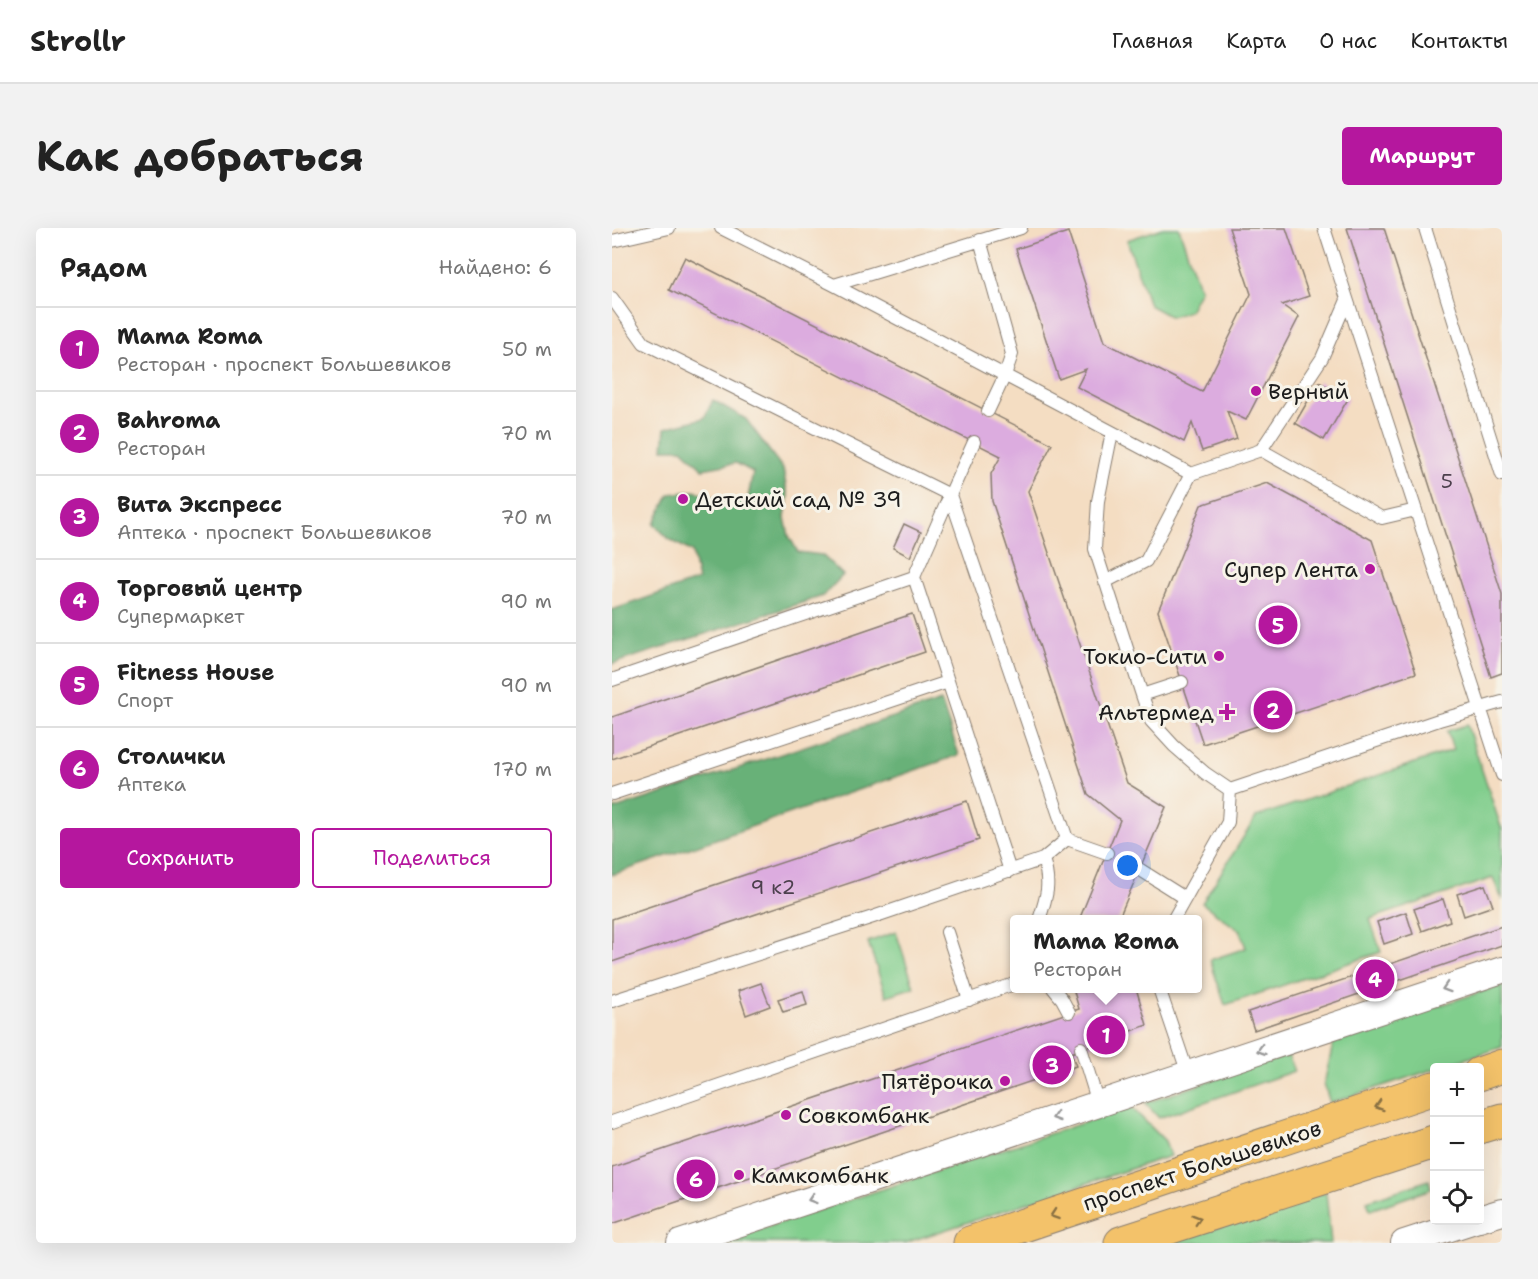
<!DOCTYPE html>
<html lang="ru">
<head>
<meta charset="utf-8">
<style>
	body { margin:0; font-family:"Shantell Sans",sans-serif; background:#f2f2f2; color:#222 }
	.controls { position:absolute; right:18px; bottom:18px; display:grid; overflow:hidden; border-radius:6px; box-shadow:0 6px 24px #0002 }
	.controls button { width:54px; height:54px; display:grid; place-items:center; padding:0; border:0; border-bottom:2px solid #e0e0e0; background:#fff; color:#222; font:30px sans-serif }
	.you { position:absolute; left:516px; top:638px; width:21px; height:21px; margin:-15px; border:4px solid #fff; border-radius:50%; background:#1a73e8; box-shadow:0 0 0 9px #1a73e833 }
	.badge { display:grid; place-items:center; width:39px; height:39px; border-radius:50%; background:#b5179e; color:#fff; font-size:20px; font-weight:700 }
	.pin { position:absolute; translate:-50% -50%; border:3px solid #fff; box-shadow:0 2px 6px #0006 }
	.popup { position:absolute; left:398px; top:687px; width:192px; height:78px; box-sizing:border-box; display:grid; place-content:center; border-radius:6px; background:#fff; filter:drop-shadow(0 2px 4px #0005); font-size:20px; white-space:nowrap; color:#767676 }
	.popup b { font-size:22px; color:#222 }
	.popup::after { content:''; position:absolute; left:50%; top:100%; margin-left:-12px; border:12px solid transparent; border-top-color:#fff }
	.list { margin:0; padding:0; list-style:none }
	h2 { display:flex; justify-content:space-between; align-items:center; height:78px; margin:0; padding:0 24px; font-size:26px }
	h2 small { font-size:20px; font-weight:400; color:#767676 }
	.list li { display:grid; grid-template-columns:39px 1fr auto; gap:18px; align-items:center; box-sizing:border-box; height:84px; padding:0 24px; border-top:2px solid #e0e0e0 }
	.list b { display:block; font-size:22px; white-space:nowrap }
	.list p { margin:0; font-size:20px; white-space:nowrap; color:#767676 }
	.list em { font-size:20px; font-style:normal; color:#767676 }
	.actions { display:flex; gap:12px; padding:18px 24px }
	.actions a { flex:1; padding:14px 0; border:2px solid #b5179e; border-radius:6px; text-align:center; font-size:21px; color:#b5179e }
	.actions .main { background:#b5179e; color:#fff }
	.icon { flex:none; width:33px; height:33px; fill:none; stroke:currentColor; stroke-width:2; stroke-linecap:round; stroke-linejoin:round }
	.map { position:relative; flex:none; width:890px; height:1015px; overflow:hidden; border-radius:6px }
	header { display:flex; align-items:center; gap:36px; box-sizing:border-box; height:84px; padding:0 30px; background:#fff; border-bottom:2px solid #e0e0e0 }
	header strong { font-size:28px }
	nav { display:flex; gap:33px; margin-inline-start:auto; font-size:21px }
	.intro { display:flex; align-items:center; justify-content:space-between; box-sizing:border-box; height:144px; padding:0 36px }
	h1 { margin:0; font-size:42px }
	.button { padding:15px 27px; border-radius:6px; background:#b5179e; color:#fff; font-size:21px; font-weight:700 }
	main { display:flex; gap:36px; padding:0 36px }
	aside { flex:1; background:#fff; border-radius:6px; box-shadow:0 6px 24px #0002 }
	.map>svg:first-child { display:block }
	.green { fill:#81ce8d; stroke:#4e7554; stroke-width:1.5 }
	.forest { fill:#68b178; stroke:#42664a; stroke-width:1.5 }
	.building { fill:#dcacdf }
	.lines { fill:none; stroke-linecap:round; stroke-linejoin:round }
	.lane-casing { stroke:#887c6f; stroke-width:14 }
	.street-casing { stroke:#887c6f; stroke-width:28 }
	.primary-casing { stroke:#887c6f; stroke-width:35 }
	.lane { stroke:#fff; stroke-width:12 }
	.street { stroke:#fff; stroke-width:26 }
	.primary { stroke:#f3c26a; stroke-width:33 }
	.oneway { stroke:#999 }
	.oneway2 { stroke:#886f43 }
	.poi-dot { fill:#b5179e; stroke:#f7f3e8; stroke-width:2 }
	.labels { text-anchor:middle; stroke-width:6; stroke-linejoin:round; paint-order:stroke }
	.number-label { font-size:20px; fill:#4c404d }
	.poi-label { font-size:22px; fill:#1c1c1c; stroke:#f7f3e8; text-anchor:start }
	.street-label { font-size:22px; fill:#1c1c1c; stroke:#f7f3e8 }
</style>
</head>
<body>
<header>
<strong>Strollr</strong>
<nav><a>Главная</a><a>Карта</a><a>О нас</a><a>Контакты</a></nav>
</header>
<div class="intro"><h1>Как добраться</h1><a class="button">Маршрут</a></div>
<main>
<aside>
<h2>Рядом<small>Найдено: 6</small></h2>
<ul class="list">
<li><span class="badge">1</span><div><b>Mama Roma</b><p>Ресторан · проспект Большевиков</p></div><em>50 m</em></li>
<li><span class="badge">2</span><div><b>Bahroma</b><p>Ресторан</p></div><em>70 m</em></li>
<li><span class="badge">3</span><div><b>Вита Экспресс</b><p>Аптека · проспект Большевиков</p></div><em>70 m</em></li>
<li><span class="badge">4</span><div><b>Торговый центр</b><p>Супермаркет</p></div><em>90 m</em></li>
<li><span class="badge">5</span><div><b>Fitness House</b><p>Спорт</p></div><em>90 m</em></li>
<li><span class="badge">6</span><div><b>Столички</b><p>Аптека</p></div><em>170 m</em></li>
</ul>
<div class="actions"><a class="main">Сохранить</a><a>Поделиться</a></div>
</aside>
<div class="map">
<svg width="890" height="1015" viewBox="0 0 890 1015">
	<rect width="100%" height="100%" fill="#f7f3e8"/>
	<filter id="ink" filterUnits="userSpaceOnUse"><feTurbulence type="fractalNoise" baseFrequency=".0167" numOctaves="2"/><feDisplacementMap in="SourceGraphic" scale="12" xChannelSelector="R" yChannelSelector="G"/><feConvolveMatrix kernelMatrix="1 2 1 2 8 2 1 2 1" color-interpolation-filters="sRGB"/></filter>
	<filter id="wash" filterUnits="userSpaceOnUse"><feTurbulence type="fractalNoise" baseFrequency=".008" numOctaves="4" result="noise"/><feDisplacementMap in="SourceGraphic" scale="24" xChannelSelector="R" yChannelSelector="G"/><feGaussianBlur stdDeviation="1.35" result="paint"/><feColorMatrix in="noise" values="0 0 0 0 0 0 0 0 0 0 0 0 0 0 0 0 0 1.4 0 .05"/><feComposite in="paint" operator="in"/></filter>
	<g filter="url(#wash)">
		<rect width="100%" height="100%" fill="#f4ddc2"/>
		<path class="green" d="M551,0H567L588,62L577,83L559,89L537,77L515,12Z
			M855,497L890,602V672L881,650L758,691L769,724L613,777L598,732L634,720L628,703L590,675L644,589L841,522L835,503Z
			M284,704L302,759L274,768L256,714Z
			M890,757V819L718,875L712,856L722,812Z
			M676,827L682,843L547,890L533,875Z
			M519,879L553,913L558,928L293,1015H107Z
			M817,952L819,961L758,982L755,973Z
			M714,964L719,1015H557Z"/>
		<path class="forest" d="M101,172L134,191L171,241L176,269L173,290L177,308L186,324L210,327L231,347L211,368L0,436V382L86,352L80,324L57,311L42,296L58,266L83,263L112,273L135,275L141,244L124,235L91,241L70,221H51L53,200L92,190Z
			M329,473L347,527L0,647V582Z"/>
		<g id="blocks">
			<path class="building" d="M617,0H674L697,68L670,77L687,89L634,192L615,183L625,211L590,223L580,195L572,214L465,159L474,141L447,151L404,21L456,4L492,114L590,164L639,66Z
				M735,0H772L890,366V445L879,449Z
				M73,29L440,216L416,263L515,555L554,579L506,692H467L508,592L476,566L380,273L379,246L389,228L57,62Z
				M707,154L736,171L712,212L683,195Z
				M655,255L760,312L804,445L591,516L546,383L589,277Z
				M292,296L309,304L298,329L281,320Z
				M300,386L313,424L0,531V489Z
				M355,573L367,612L0,734V691Z
				M873,657L881,678L852,688L845,666Z
				M831,671L838,693L810,703L802,681Z
				M794,684L801,706L772,716L765,694Z
				M890,698V717L642,802L636,784Z
				M149,755L158,778L134,787L126,763Z
				M461,760H524L535,797L459,825L464,838L0,996V939L467,781Z
				M191,763L195,777L171,784L166,771Z"/>
		</g>
	</g>
	<g filter="url(#ink)">
		<use href="#blocks" fill-opacity="0" stroke="#887c6f" stroke-width="1.5"/>
		<g class="lines">
			<g class="lane-casing">
				<path id="lane" d="M109,0L222,57L500,204L486,273L483,321L530,467L539,493L562,518L593,545L618,562L616,594L561,692
					M712,0L890,547
					M813,0L890,247
					M368,12L400,126L393,147L376,183
					M0,13L57,0
					M222,57L409,0
					M0,70L32,115L338,267L302,349L398,643
					M500,204L579,246L649,222L710,130L735,72
					M362,214L338,267L455,611
					M649,222L770,290L804,282
					M493,354L534,333L579,246
					M0,452L302,349
					M530,467L570,454
					M618,562L827,492L890,474
					M0,566L336,454
					M455,611L495,625
					M527,641L573,670
					M427,692C435,668 439,656 431,631
					M335,704L357,772
					M441,760L450,771L457,784
					M547,760L576,846
					M0,773L261,689L431,631L455,611
					M469,820L486,875
					M0,894L402,756"/>
			</g>
			<g class="street-casing">
				<path id="street" d="M867,991L890,984
					M68,1015L890,742
					M792,1015L863,992"/>
			</g>
			<g class="primary-casing">
				<path id="primary" d="M867,846L890,838
					M867,899L890,892
					M358,1015L822,860
					M509,1015L822,914"/>
			</g>
			<use href="#lane" class="lane"/>
			<use href="#street" class="street"/>
			<use href="#primary" class="primary"/>
		</g>
		<defs><path id="oneway-chevron" d="M-2-3.5L2.5 0L-2 3.5" fill="none" stroke-width="1.6" stroke-linecap="round" stroke-linejoin="round" transform="scale(1.5)"/></defs>
		<g class="oneway">
			<use href="#oneway-chevron" transform="translate(834 760) rotate(162)"/>
			<use href="#oneway-chevron" transform="translate(649 822) rotate(162)"/>
			<use href="#oneway-chevron" transform="translate(444 889) rotate(162)"/>
			<use href="#oneway-chevron" transform="translate(200 971) rotate(162)"/>
		</g>
		<g class="oneway2">
			<use href="#oneway-chevron" transform="translate(767 878) rotate(162)"/>
			<use href="#oneway-chevron" transform="translate(442 987) rotate(161)"/>
			<use href="#oneway-chevron" transform="translate(585 991) rotate(-18)"/>
		</g>
	</g>
	<g class="poi-dot">
		<circle cx="644" cy="163" r="6"/>
		<circle cx="71" cy="271" r="6"/>
		<circle cx="758" cy="341" r="6"/>
		<circle cx="607" cy="428" r="6"/>
		<path d="M612 475h6v6h6v6h-6v6h-6v-6h-6v-6h6z"/>
		<circle cx="393" cy="853" r="6"/>
		<circle cx="174" cy="887" r="6"/>
		<circle cx="127" cy="947" r="6"/>
	</g>
	<g class="labels">
		<g class="number-label">
			<text x="835" y="260">5</text>
			<text x="161" y="666">9 к2</text>
		</g>
		<g class="poi-label">
			<text x="656" y="171">Верный</text>
			<text x="83" y="279">Детский сад № 39</text>
			<text x="746" y="349" text-anchor="end">Супер Лента</text>
			<text x="595" y="436" text-anchor="end">Токио-Сити</text>
			<text x="602" y="492" text-anchor="end">Альтермед</text>
			<text x="381" y="861" text-anchor="end">Пятёрочка</text>
			<text x="186" y="895">Совкомбанк</text>
			<text x="139" y="955">Камкомбанк</text>
		</g>
		<g class="street-label">
			<text transform="translate(590 937) rotate(-18)" y="8">проспект Большевиков</text>
		</g>
	</g>
</svg>
<div class="controls">
<button>+</button>
<button>−</button>
<button><svg class="icon" aria-label="locate" viewBox="0 0 24 24"><circle cx="12" cy="12" r="6"/><path d="M12 2v4M12 18v4M2 12h4M18 12h4"/></svg></button>
</div>
<div class="you"></div>
<div class="pin badge" style="left:494px;top:807px">1</div>
<div class="popup"><b>Mama Roma</b>Ресторан</div>
<div class="pin badge" style="left:661px;top:482px">2</div>
<div class="pin badge" style="left:440px;top:837px">3</div>
<div class="pin badge" style="left:763px;top:751px">4</div>
<div class="pin badge" style="left:666px;top:397px">5</div>
<div class="pin badge" style="left:84px;top:951px">6</div>
</div>
</main>
</body>
</html>
